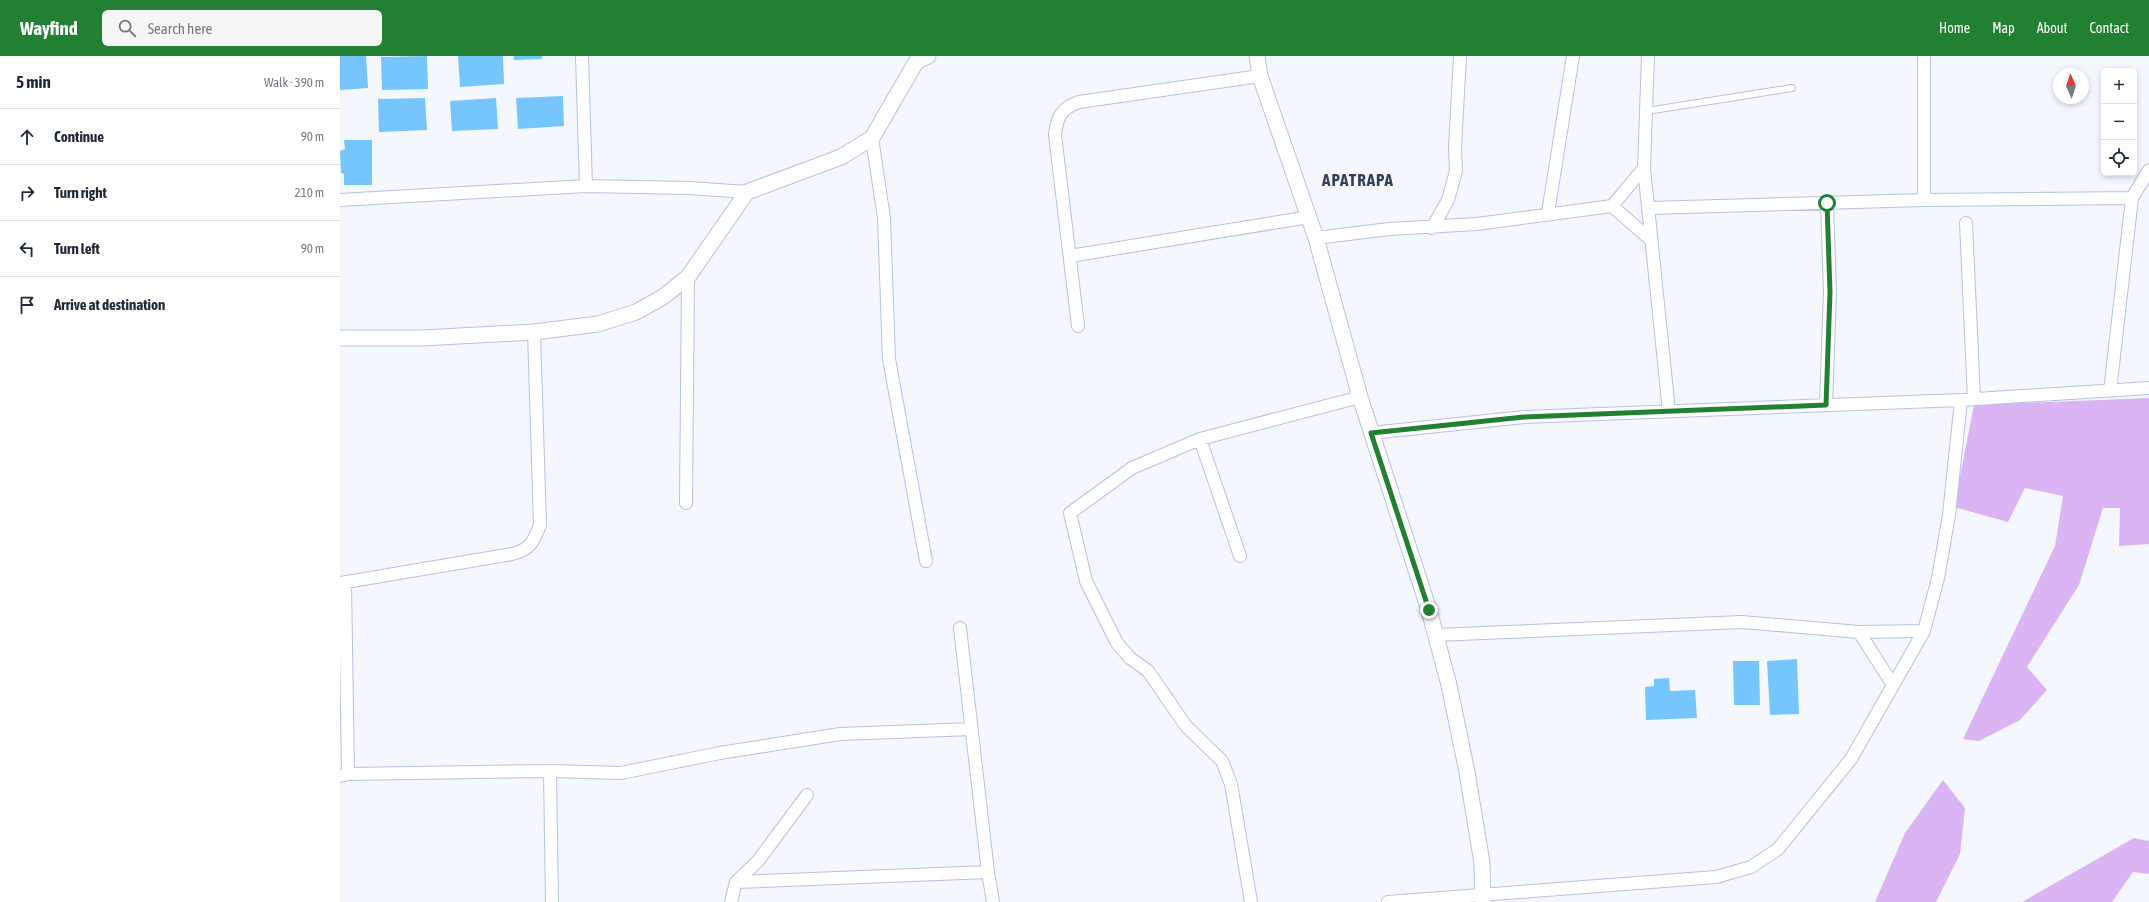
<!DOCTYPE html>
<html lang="en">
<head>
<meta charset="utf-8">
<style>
	body { margin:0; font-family:"Asap Condensed",sans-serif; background:#f6f6f7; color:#1f2937 }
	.controls { position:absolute; right:12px; top:12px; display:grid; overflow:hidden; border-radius:6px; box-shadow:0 2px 6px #0003 }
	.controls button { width:36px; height:36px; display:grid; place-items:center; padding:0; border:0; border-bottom:1px solid #e0e1e3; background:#fff; color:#1f2937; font:20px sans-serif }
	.compass { position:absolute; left:1713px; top:12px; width:36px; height:36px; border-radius:50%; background:#fff; box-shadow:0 2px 6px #0003; rotate:357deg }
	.stop { position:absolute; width:12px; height:12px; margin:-9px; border:3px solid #218032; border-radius:50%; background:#fff }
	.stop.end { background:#218032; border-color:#fff; box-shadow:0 1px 4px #0008 }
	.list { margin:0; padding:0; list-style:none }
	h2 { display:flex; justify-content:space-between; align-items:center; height:52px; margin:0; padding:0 16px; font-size:17px }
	h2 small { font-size:13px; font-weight:400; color:#747a83 }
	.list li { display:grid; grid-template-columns:26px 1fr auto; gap:12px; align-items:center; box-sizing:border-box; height:56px; padding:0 16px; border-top:1px solid #e0e1e3 }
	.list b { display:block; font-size:15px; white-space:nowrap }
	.list em { font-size:13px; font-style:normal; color:#747a83 }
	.icon { flex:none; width:22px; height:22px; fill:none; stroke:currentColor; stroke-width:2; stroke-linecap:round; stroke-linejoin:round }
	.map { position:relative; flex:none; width:1809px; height:846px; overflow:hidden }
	header { display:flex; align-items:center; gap:24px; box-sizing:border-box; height:56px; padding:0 20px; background:#218032; color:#fff }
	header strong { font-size:19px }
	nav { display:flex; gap:22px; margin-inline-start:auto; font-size:14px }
	.search { width:280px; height:36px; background:#f6f6f7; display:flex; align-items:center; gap:10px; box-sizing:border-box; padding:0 14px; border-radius:6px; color:#747a83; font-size:15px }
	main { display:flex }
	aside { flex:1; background:#fff }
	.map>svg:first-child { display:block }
	.green { fill:#dbb4f3 }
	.building { fill:#77c5fd }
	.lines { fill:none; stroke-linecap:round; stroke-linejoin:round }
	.service-casing { stroke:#b4c3e3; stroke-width:8 }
	.minor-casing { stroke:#b4c3e3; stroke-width:14 }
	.tertiary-casing { stroke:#b4c3e3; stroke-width:17 }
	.service { stroke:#fff; stroke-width:6 }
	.minor { stroke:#fff; stroke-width:12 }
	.tertiary { stroke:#fff; stroke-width:15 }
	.route { stroke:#218032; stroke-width:5 }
	.labels { text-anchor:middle; stroke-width:3.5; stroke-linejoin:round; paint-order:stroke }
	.district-label { font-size:17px; font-weight:bold; letter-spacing:1px; fill:#333f59; stroke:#f4f7fe }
</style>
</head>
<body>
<header>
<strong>Wayfind</strong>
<div class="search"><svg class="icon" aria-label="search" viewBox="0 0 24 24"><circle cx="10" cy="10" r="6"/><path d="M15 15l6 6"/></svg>Search here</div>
<nav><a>Home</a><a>Map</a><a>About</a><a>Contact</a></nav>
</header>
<main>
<aside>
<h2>5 min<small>Walk · 390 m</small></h2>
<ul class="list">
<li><svg class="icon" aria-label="ahead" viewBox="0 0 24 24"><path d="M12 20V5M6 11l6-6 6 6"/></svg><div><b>Continue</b></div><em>90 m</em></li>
<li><svg class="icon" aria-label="right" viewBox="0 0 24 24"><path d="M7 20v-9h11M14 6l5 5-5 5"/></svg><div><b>Turn right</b></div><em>210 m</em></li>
<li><svg class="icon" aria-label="left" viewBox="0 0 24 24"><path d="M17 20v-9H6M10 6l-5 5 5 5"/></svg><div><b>Turn left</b></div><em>90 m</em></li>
<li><svg class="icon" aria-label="arrive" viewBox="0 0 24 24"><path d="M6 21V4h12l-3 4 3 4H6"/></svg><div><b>Arrive at destination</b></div></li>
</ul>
</aside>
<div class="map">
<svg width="1809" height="846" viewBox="0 0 1809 846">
	<rect width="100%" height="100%" fill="#f4f7fe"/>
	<path class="green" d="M1809,342V488L1779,490L1780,452H1763L1739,529L1687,611L1707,634L1680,664L1639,685L1623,683L1715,490L1723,440L1685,432L1668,466L1614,451L1634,349Z
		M1603,724L1625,752L1620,798L1596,846H1535L1565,777Z
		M1794,782L1809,785V818L1793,816L1772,846H1682Z"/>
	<path class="building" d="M0,0H26L28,32L0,34Z
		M87,0L88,33L42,34L41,1Z
		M118,0H163L164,28L120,31Z
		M174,0H202V3L174,4Z
		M223,40L224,70L178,73L176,42Z
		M85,42L87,74L39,76L38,43Z
		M156,42L158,73L112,75L110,45Z
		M4,84H32V129H4V118L1,117L0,95L5,93Z
		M1457,603L1459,658L1430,659L1427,605Z
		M1393,605H1419L1420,649H1394Z
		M1329,622L1330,635L1355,634L1357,662L1306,664L1305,631L1314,630V623Z"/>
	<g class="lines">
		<g class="service-casing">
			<path id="service" d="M1307,55L1452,32"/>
		</g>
		<g class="minor-casing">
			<path id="minor" d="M242,0L246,130
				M1308,0L1304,112L1329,355
				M1584,0V144
				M532,82L544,162L549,303L586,505
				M0,144L246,130L349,132L407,136
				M1272,150L1311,184
				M1309,152L1584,144L1792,142
				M1208,157L1233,0
				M1626,167L1634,343
				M1092,172L1108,144L1116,115L1115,92L1120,0
				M976,182L1049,173L1137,168L1272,150L1304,112
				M730,200L969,161
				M738,270L715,79C717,61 721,52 739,46L920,20
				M1770,335L1792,142L1809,114
				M1486,349L1490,236L1487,147
				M1031,377L1184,361L1621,344L1809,332
				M860,383L900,500
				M346,447L348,221
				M0,527L172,498C190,494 194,485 200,469L194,276
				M5,527L8,718
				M620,572L648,816L653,846
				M1519,576L1553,629
				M1095,579L1402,566L1519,576L1584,575
				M210,715L212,846
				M0,720L8,718L210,715L281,717L380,697L500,678L632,673
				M396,826L648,816
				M391,846L396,826L418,805L467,739
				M911,846L891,728L882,705L846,670L808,615L790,602L777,587L746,525L730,457L792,412L860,383L1020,341
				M1048,846L1376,821L1411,811L1438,793L1511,703L1584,575L1598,522L1609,459L1621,344"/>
		</g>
		<g class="tertiary-casing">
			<path id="tertiary" d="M917,0L920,20L976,182L1020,341L1089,554L1109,629L1127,716L1142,807L1143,846
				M0,282H82L194,276L258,268L296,256L323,241L348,221L407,136L501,101L532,82L576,6L588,0"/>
		</g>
		<use href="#service" class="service"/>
		<use href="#minor" class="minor"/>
		<use href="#tertiary" class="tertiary"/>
	</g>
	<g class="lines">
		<path class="route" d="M1089,554L1031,377L1184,361L1486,349L1490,236L1487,147"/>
	</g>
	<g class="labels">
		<g class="district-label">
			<text x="1018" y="130">APATRAPA</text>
		</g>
	</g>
</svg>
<div class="controls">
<button>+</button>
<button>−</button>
<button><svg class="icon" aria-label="locate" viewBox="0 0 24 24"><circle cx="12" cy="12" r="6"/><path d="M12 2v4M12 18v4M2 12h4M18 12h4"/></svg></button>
</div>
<svg class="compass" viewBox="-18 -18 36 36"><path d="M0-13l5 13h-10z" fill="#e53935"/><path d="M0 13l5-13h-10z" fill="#747a83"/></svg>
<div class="stop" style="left:1487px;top:147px"></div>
<div class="stop end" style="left:1089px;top:554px"></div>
</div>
</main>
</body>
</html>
